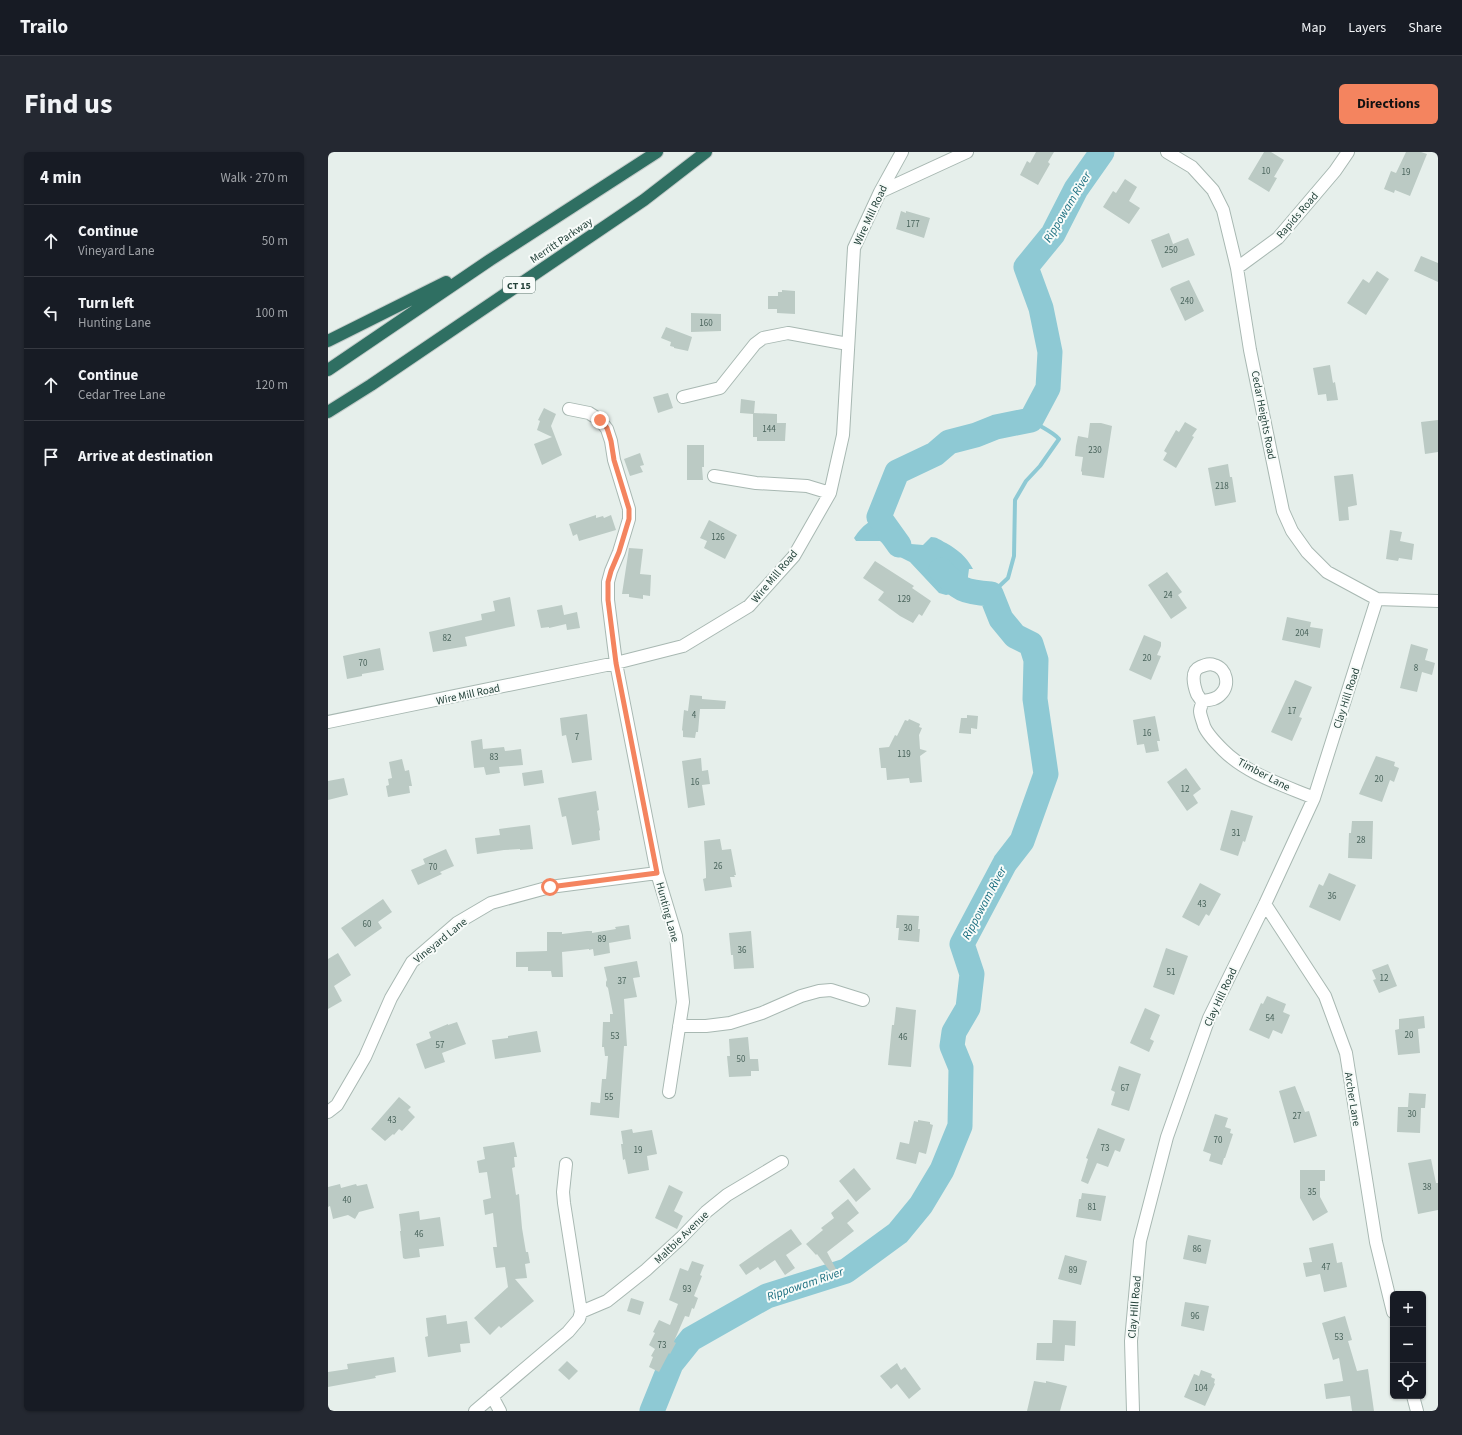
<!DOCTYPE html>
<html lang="en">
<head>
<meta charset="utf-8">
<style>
	body { margin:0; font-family:"Source Sans 3",sans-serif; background:#242831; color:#f1f3f6 }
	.controls { position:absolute; right:12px; bottom:12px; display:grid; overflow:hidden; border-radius:6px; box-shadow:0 1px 3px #0004 }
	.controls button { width:36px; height:36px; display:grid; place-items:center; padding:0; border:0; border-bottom:1px solid #363941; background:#171b24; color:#f1f3f6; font:20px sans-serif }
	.stop { position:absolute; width:12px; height:12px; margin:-9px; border:3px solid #f4845f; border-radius:50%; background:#fff }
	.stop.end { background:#f4845f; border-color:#fff; box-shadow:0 1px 4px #0008 }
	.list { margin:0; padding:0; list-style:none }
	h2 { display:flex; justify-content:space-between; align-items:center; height:52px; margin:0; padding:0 16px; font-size:17px }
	h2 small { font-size:13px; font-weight:400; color:#9ea1a6 }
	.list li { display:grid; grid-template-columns:26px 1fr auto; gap:12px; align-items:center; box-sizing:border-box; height:72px; padding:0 16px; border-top:1px solid #363941 }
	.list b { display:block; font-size:15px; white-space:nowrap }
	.list p { margin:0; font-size:13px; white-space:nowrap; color:#9ea1a6 }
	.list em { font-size:13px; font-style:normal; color:#9ea1a6 }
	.icon { flex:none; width:22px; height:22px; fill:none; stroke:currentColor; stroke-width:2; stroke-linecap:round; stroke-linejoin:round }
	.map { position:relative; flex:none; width:1110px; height:1259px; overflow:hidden; border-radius:6px }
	header { display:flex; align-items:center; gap:24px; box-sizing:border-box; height:56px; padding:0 20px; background:#171b24; border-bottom:1px solid #363941 }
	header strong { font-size:19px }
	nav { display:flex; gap:22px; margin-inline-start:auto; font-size:14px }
	.intro { display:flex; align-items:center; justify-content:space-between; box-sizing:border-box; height:96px; padding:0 24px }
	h1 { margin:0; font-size:28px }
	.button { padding:10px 18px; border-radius:6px; background:#f4845f; color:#111; font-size:14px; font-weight:700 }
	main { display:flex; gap:24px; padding:0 24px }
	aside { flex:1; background:#171b24; border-radius:6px; box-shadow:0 1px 3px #0004 }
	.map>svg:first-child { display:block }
	.water { fill:#8ec9d4 }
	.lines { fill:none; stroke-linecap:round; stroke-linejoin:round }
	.stream { stroke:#8ec9d4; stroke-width:4 }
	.river { stroke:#8ec9d4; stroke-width:25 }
	.building { fill:#bbcac4 }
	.minor-casing { stroke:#a8b8b2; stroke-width:14 }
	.highway-casing { stroke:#c2cac8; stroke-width:14 }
	.minor { stroke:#fff; stroke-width:12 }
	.highway { stroke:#2f6f62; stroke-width:12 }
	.route { stroke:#f4845f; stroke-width:5 }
	.labels { text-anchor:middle; stroke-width:4; stroke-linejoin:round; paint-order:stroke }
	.number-label { font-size:9px; fill:#4a645c }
	.shield { fill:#f7fbf9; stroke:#637a73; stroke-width:1 }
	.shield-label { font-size:10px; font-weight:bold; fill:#24423a }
	.street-label { font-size:11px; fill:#24423a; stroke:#f7fbf9 }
	.water-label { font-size:12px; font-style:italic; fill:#1c6f80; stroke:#f7fbf9 }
</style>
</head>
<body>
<header>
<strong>Trailo</strong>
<nav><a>Map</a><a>Layers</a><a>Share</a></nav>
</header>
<div class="intro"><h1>Find us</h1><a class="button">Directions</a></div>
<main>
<aside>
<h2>4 min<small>Walk · 270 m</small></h2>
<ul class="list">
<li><svg class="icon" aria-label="ahead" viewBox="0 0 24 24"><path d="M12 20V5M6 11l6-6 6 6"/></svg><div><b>Continue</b><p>Vineyard Lane</p></div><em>50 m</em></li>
<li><svg class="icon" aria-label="left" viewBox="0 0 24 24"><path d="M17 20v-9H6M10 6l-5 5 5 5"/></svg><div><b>Turn left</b><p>Hunting Lane</p></div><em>100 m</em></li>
<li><svg class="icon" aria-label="ahead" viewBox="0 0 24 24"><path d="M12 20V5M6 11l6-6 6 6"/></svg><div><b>Continue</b><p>Cedar Tree Lane</p></div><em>120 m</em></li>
<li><svg class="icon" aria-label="arrive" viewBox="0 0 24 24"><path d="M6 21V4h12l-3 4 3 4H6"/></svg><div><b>Arrive at destination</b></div></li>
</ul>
</aside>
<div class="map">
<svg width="1110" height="1259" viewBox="0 0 1110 1259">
	<rect width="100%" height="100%" fill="#e6efeb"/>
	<path class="water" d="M562,362L571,381L583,392L595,393L603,385C609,385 612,388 618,391C630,398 638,404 645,417H641L638,439L618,443L611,441L582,410L564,401L558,394L552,389H528L526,386C537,370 544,367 562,362Z"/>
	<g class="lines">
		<path class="stream" d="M663,442L680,426L686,404L687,348L698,329L712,314L731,287C724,279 712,275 703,268"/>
		<path class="river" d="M571,393L551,365L569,320L607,302L621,290L648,283L668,275L703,268L720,236L722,200L713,156L698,115L725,82L748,37L774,0
			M324,1259L343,1212L363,1187L439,1144L518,1119L570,1081L593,1053L614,1018L632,974L633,916L624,894L626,880L640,856L644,822L634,792L677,711L694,689L718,622L707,547L708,508L703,492L687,484L673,467L663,442C635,440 632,438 613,418"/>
	</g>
	<path class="building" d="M708,0H726L720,10L722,12L710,33L692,23L699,9L702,11Z
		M936,0H943L956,8L946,25L949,26L941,40L920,27Z
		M1078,0H1093L1099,2L1082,44L1067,38L1066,41L1056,37L1063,19L1068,21Z
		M797,27L809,35L801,49L812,56L801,72L775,55L785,39L788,41Z
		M573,59L578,61V59L602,66L596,86L568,77Z
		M841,81L845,92L860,86L867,103L834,116L823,88Z
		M1093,104L1110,111V130L1086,119Z
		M1049,119L1061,127L1038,163L1019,151L1035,127L1041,131Z
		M861,128L876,159L857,169L842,137L844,135Z
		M454,138L467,139V162L449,161V157H440V144H450V140H454Z
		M363,161L393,162V179L363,180Z
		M338,175L364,185L360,199L346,196V195L342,194L343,190L333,186Z
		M1002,213L1005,231L1007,230L1010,248L999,249L998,242L990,243L985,216Z
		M340,241L345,256L330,261L325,245Z
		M413,247L427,249L426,261L449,262V271H458L457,289H429V285H425V262L412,261Z
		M216,256L228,262L223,274L234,303L214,313L206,292L224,285L209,278L212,269L210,268Z
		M1110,268V300L1097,302L1093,270Z
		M857,270L869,277L864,284L866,285L848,316L835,308L839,301L836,299L848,278L851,280Z
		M762,271H773L784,274L776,326L754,323V320L753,319L755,305L747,304L748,294L750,284L760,286Z
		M359,293H376V315H374L375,328H359Z
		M312,301L316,313L312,314L315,320L302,324L296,307Z
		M900,312L902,325H904L908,350L887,354L880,316Z
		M1025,322L1029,353L1020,355L1021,368L1011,369L1006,324Z
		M268,363V366L275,364L276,366L283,363L288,378L251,389L249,382L245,384L241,372Z
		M381,368L409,383L397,407L376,396L379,389L372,386Z
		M1062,378L1074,380L1072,389L1086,392L1084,408L1071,406L1070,409L1058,407Z
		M301,396L315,397L312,422L323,423L322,444L315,443V447L301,445V442H294Z
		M547,409L586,434L584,436L603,449L594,464L591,462L585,471L572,464L550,448L556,440L535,426Z
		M839,420L854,440L850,443L859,456L843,467L820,433Z
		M182,445L187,474L137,485L139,494L105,500L101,480L154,468L153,462L167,459L165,449Z
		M234,453L236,463L249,460L252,476L239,478L238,472L221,476V475L213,476L209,458Z
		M959,465L983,470L982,475L995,477L992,496L954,488Z
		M816,483L833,490V494L829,503L833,504L823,528L801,518Z
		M1083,492L1100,497L1097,508L1107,511L1104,523L1094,520L1089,540L1072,536Z
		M52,496L56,518L34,522V524L19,527L15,504Z
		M967,528L984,535L971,565L974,566L964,589L943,580Z
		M362,543L374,544V547L398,549L397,557H372L370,580H368L367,586L355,585V579L354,578L356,558L360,559Z
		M259,562L264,608L244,611L238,583L234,584L232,566Z
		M639,563L650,564L649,577L643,576V582L631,581L633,566H639Z
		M827,564L832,589H829L831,599L818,601L816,592L809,593L805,568Z
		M581,567L592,572L591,575L594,576L591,583L592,597L599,599L592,604L594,630L582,631L581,626L559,628L558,616H553L551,596L561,595L567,583L569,584L577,568L580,569Z
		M154,587L155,597L176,595L177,599L193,597L195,613L171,615L172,621L158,623L156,615L146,616L143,589Z
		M1048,604L1067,610L1066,614L1071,616L1066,630L1062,628L1054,650L1031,642Z
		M373,606L374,619L380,618L382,632L374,633L377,653L360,656L354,609Z
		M74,607L77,619L81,618L84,634H81L82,641L60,645L58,634L61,633L60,627L64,626L61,610Z
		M858,616L873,637L865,643L870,651L859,659L839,630Z
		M214,618L216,631L196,634L194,621Z
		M16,626L20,643L0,648V629Z
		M268,639L271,658L269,659L272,678L271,679L272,688L244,693L238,664L234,665L230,646Z
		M903,658L925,664L917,690L915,689L910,704L892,698Z
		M1024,669H1045L1044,707L1020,706L1021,681H1023Z
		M202,673L205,697L192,698V697L176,698L149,702L147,686L172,683L171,677Z
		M392,687L394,698L403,697L408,723H406L407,725H402L404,735L377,739L375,727L378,726V720L376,689Z
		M118,697L126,714L112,720L114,722L90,733L83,718L97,712L95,707Z
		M1001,721L1028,733L1012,769L981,755L991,732L995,734Z
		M872,731L893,742L881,764L878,762L871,774L854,765Z
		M55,747L64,760L50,770L54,776L27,795L13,776Z
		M569,763L591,764L590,777H592L591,790L570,788L571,776H568Z
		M301,773L303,787L281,791L282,801L266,804L265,797L261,798V797L234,800L235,825H224L223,819H200V815H188V800L219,799V780H234V782L259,779H264V781L288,777L287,775Z
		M423,779L426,816L406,817L405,803H403L401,781Z
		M838,796L860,804L846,843L825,835Z
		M10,801L23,823L6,834L14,849L0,857V807Z
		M309,809L312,825L305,826L309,845L296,847L299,894H296L291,966L262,963L263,950L272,951L274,927H278L280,904H277L276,895H274L275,870H282V862H285L280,836L278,834V830L279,828L276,815Z
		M1060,812L1069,834L1051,841L1045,828L1048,827L1044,818Z
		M939,844L958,852L955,860L962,863L954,882L945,878L941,887L921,878L933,851L935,852Z
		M568,855L588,858L583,915L560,913L564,873H566Z
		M817,856L832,863L822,887L826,889L821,900L802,891Z
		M1096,864L1097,876L1090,877L1092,901L1070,903L1067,878L1071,877V867Z
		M129,870L138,892L114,901L117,910L97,917L88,892L103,886L101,880L120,872V873Z
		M209,879L213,900L167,907L164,888L180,886V884Z
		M420,885L422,907H430L431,919H423V924L401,925L399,904H402L401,887Z
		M791,914L813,922L801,959L783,953L787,940L783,938Z
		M967,934L977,960L981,959L989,984L966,991L951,939Z
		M1081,941L1098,942L1097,956H1093L1092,981L1069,980L1070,955H1080Z
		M71,945L83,955L80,958L87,965L74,979L71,977L66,983L65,982L57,989L43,977Z
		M887,962L900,966L897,975L903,977L902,981L905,982L897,1006H896L894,1013L881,1009L883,1002L875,999Z
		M590,968L602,970V972L605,973L598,1002L591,1000L588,1012L568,1007L572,990L581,992L586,969L590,970Z
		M770,976L797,987L792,1000L787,998L780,1015L769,1011L760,1032L753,1029L760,1007L758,1006Z
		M304,977L305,981L324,978L329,1002L319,1004L321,1018L300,1022L297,1007L295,1008L293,992H295L293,979Z
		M186,990L189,1005H186L187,1015L184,1016L188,1043L191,1042L194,1076L198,1100H200L202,1111L197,1112L199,1126L187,1127L206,1149L173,1176L171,1174L162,1183L146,1166L180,1135L177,1115L168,1116L165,1095H169L165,1061L157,1063L155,1048L163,1046L159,1020L151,1021L149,1009L157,1007L155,995Z
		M1103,1007L1108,1031H1110V1058L1090,1062L1080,1011Z
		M526,1016L543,1037L528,1050L511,1029Z
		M972,1018H997V1029H992V1045L1000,1060L985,1069L972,1046Z
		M12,1032L13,1036L28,1032L29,1034L39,1032L46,1056L31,1060L27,1067L20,1063L5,1067L2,1054L0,1055V1035Z
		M341,1033L355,1040L346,1059L355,1064L349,1077L327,1066Z
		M754,1041L778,1044L773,1069L748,1065L751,1047H753Z
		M520,1047L531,1061L519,1071L526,1079L499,1100L509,1119L504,1122L489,1102L488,1103L478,1092L495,1078L493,1076L506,1066L503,1061Z
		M91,1059L92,1068L112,1065L116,1094L91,1097L92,1105L77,1107L75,1106L72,1079H73L71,1062Z
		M463,1077L474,1092L458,1103L467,1116L457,1123L447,1108L432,1118L430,1115L418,1123L411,1113Z
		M860,1083L883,1088L878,1112L855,1107Z
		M1005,1091L1009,1111L1014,1110L1019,1135L996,1140L992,1122L978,1125L975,1111L984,1110L981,1096Z
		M737,1103L759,1109L753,1133L730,1127Z
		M364,1109L376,1113L372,1123L374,1124L366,1144L370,1146L366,1157L364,1156L361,1165L357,1164L347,1187L346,1190L348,1191L342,1202L341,1201L331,1220L321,1215L325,1205L323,1204L327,1197L321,1193L327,1181L325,1180L331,1168L342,1173L350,1152L341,1148L352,1116L360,1119Z
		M303,1146L316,1150L312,1163L299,1159Z
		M857,1150L881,1154L876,1179L853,1174Z
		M118,1163L119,1172L139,1169L142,1191L132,1192L133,1200L100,1205L97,1185L100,1184L98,1166Z
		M1017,1164L1024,1188L1020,1189L1029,1219L1040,1217L1046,1259H1024L1022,1244L998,1247L996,1232L1015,1229L1011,1206L1005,1208L994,1171Z
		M725,1168L748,1169L747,1194L737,1193L736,1209L708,1208L709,1191H724Z
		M66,1205L68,1220L47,1224L48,1226L0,1235V1220L20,1217L19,1212Z
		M239,1209L250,1219L241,1228L230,1218Z
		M569,1211L573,1218L577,1215L593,1237L581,1247L569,1232L563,1237L552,1224Z
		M873,1218L884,1222L883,1225L887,1227L886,1231L887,1232L877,1254L856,1245L866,1222L871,1224Z
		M706,1229L718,1231V1229L739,1234L732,1259H699Z"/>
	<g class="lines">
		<g class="minor-casing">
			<path id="minor" d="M839,0L864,15L885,38L895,58L909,116L922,198L950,335L955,359L964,379L979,400L999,420L1049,447L1110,449
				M552,40L639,0
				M909,116L950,86L1007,19L1020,0
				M355,245L392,236L427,192L435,186L460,181L520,192
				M241,257L261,261L272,268L279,277L283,289L286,308L301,357V367L291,400L283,419L280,430V448L288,511L329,721L348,784L355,850L341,940
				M386,324L428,331L479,334L502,341
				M874,549C881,548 888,548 893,542C902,534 899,516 886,513C881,511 877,513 872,515C862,519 866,534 869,542C870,544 873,547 874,550C874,553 872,556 872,559C872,563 875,570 876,574C879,582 889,592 895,598C919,622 955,633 986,646
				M0,570L288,511L355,494L421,454L466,404L502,341L515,283L526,96L552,40L574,0
				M937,752L997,844L1018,901L1048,1090L1065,1160
				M351,874H378L402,871L434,861L473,844L491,839L503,838L535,848
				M0,960L9,953L37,905L63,846L84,810L129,771L163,751L222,735L329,721
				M253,1160L279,1149L318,1118L354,1085L378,1060L399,1043L454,1010
				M164,1244L172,1259
				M1085,1244L1089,1259
				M147,1259L240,1180L251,1167L253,1160L236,1051L235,1040L238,1012
				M805,1259L803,1189L812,1089L839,985L881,866L937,752L986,646L1049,447"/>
		</g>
		<g class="highway-casing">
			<path id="highway" d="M0,189L118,130
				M0,218L162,108L329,0
				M0,260L43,233L316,48L378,0"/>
		</g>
		<use href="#minor" class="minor"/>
		<use href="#highway" class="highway"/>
	</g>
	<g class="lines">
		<path class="route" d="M222,735L329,721L288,511L280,448V430L283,419L291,400L301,367V357L286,308L283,289L279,276L272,268"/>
	</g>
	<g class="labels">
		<g class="number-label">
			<text x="938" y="22">10</text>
			<text x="1078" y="23">19</text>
			<text x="585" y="75">177</text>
			<text x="843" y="101">250</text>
			<text x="859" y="152">240</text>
			<text x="378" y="174">160</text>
			<text x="441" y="280">144</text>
			<text x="767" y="301">230</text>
			<text x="894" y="337">218</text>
			<text x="390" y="388">126</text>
			<text x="840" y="446">24</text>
			<text x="576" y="450">129</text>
			<text x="974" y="484">204</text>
			<text x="119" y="489">82</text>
			<text x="819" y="509">20</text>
			<text x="35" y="514">70</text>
			<text x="1088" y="519">8</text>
			<text x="964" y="562">17</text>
			<text x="366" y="566">4</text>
			<text x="819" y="584">16</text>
			<text x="249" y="588">7</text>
			<text x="576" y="605">119</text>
			<text x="166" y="608">83</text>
			<text x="1051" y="630">20</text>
			<text x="367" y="633">16</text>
			<text x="857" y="640">12</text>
			<text x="908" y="684">31</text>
			<text x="1033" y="691">28</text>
			<text x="390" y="717">26</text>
			<text x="105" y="718">70</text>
			<text x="1004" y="747">36</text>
			<text x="874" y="755">43</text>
			<text x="39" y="775">60</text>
			<text x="580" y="779">30</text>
			<text x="274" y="790">89</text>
			<text x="414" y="801">36</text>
			<text x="843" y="823">51</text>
			<text x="1056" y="829">12</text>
			<text x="294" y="832">37</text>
			<text x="942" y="869">54</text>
			<text x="1081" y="886">20</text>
			<text x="287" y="887">53</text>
			<text x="575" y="888">46</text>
			<text x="112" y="896">57</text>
			<text x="413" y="910">50</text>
			<text x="797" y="939">67</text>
			<text x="281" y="948">55</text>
			<text x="1084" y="965">30</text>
			<text x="969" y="967">27</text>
			<text x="64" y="971">43</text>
			<text x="890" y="991">70</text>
			<text x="777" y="999">73</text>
			<text x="310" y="1001">19</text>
			<text x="1099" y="1038">38</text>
			<text x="984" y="1043">35</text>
			<text x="19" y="1051">40</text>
			<text x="764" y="1058">81</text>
			<text x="91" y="1085">46</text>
			<text x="869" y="1100">86</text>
			<text x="998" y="1118">47</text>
			<text x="745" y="1121">89</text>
			<text x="359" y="1140">93</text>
			<text x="867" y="1167">96</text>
			<text x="1011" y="1188">53</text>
			<text x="334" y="1196">73</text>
			<text x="873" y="1239">104</text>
		</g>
		<rect class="shield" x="175" y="125" width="32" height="16" rx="3"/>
		<g class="shield-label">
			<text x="191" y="137">CT 15</text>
		</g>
		<g class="street-label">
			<text transform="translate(542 63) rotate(-65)" y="4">Wire Mill Road</text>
			<text transform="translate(969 63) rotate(-49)" y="4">Rapids Road</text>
			<text transform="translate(233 88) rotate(-34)" y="4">Merritt Parkway</text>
			<text transform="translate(936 263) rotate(79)" y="4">Cedar Heights Road</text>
			<text transform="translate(446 424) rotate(-50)" y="4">Wire Mill Road</text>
			<text transform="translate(140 542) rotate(-12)" y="4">Wire Mill Road</text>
			<text transform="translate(1018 546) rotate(-72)" y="4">Clay Hill Road</text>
			<text transform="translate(936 622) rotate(28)" y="4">Timber Lane</text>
			<text transform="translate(340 760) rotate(75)" y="4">Hunting Lane</text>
			<text transform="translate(112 788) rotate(-39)" y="4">Vineyard Lane</text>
			<text transform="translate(892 845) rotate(-65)" y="4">Clay Hill Road</text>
			<text transform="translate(1025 947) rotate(81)" y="4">Archer Lane</text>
			<text transform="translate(353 1085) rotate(-44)" y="4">Maltbie Avenue</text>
			<text transform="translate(806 1155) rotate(-85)" y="4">Clay Hill Road</text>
		</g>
		<g class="water-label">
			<text transform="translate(739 55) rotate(-59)" y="4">Rippowam River</text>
			<text transform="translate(656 751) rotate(-62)" y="4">Rippowam River</text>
			<text transform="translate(477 1132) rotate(-19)" y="4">Rippowam River</text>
		</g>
	</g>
</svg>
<div class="controls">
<button>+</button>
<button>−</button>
<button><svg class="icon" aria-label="locate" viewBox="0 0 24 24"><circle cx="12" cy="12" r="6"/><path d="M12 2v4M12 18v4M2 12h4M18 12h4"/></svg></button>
</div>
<div class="stop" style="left:222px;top:735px"></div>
<div class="stop end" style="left:272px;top:268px"></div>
</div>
</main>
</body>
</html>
